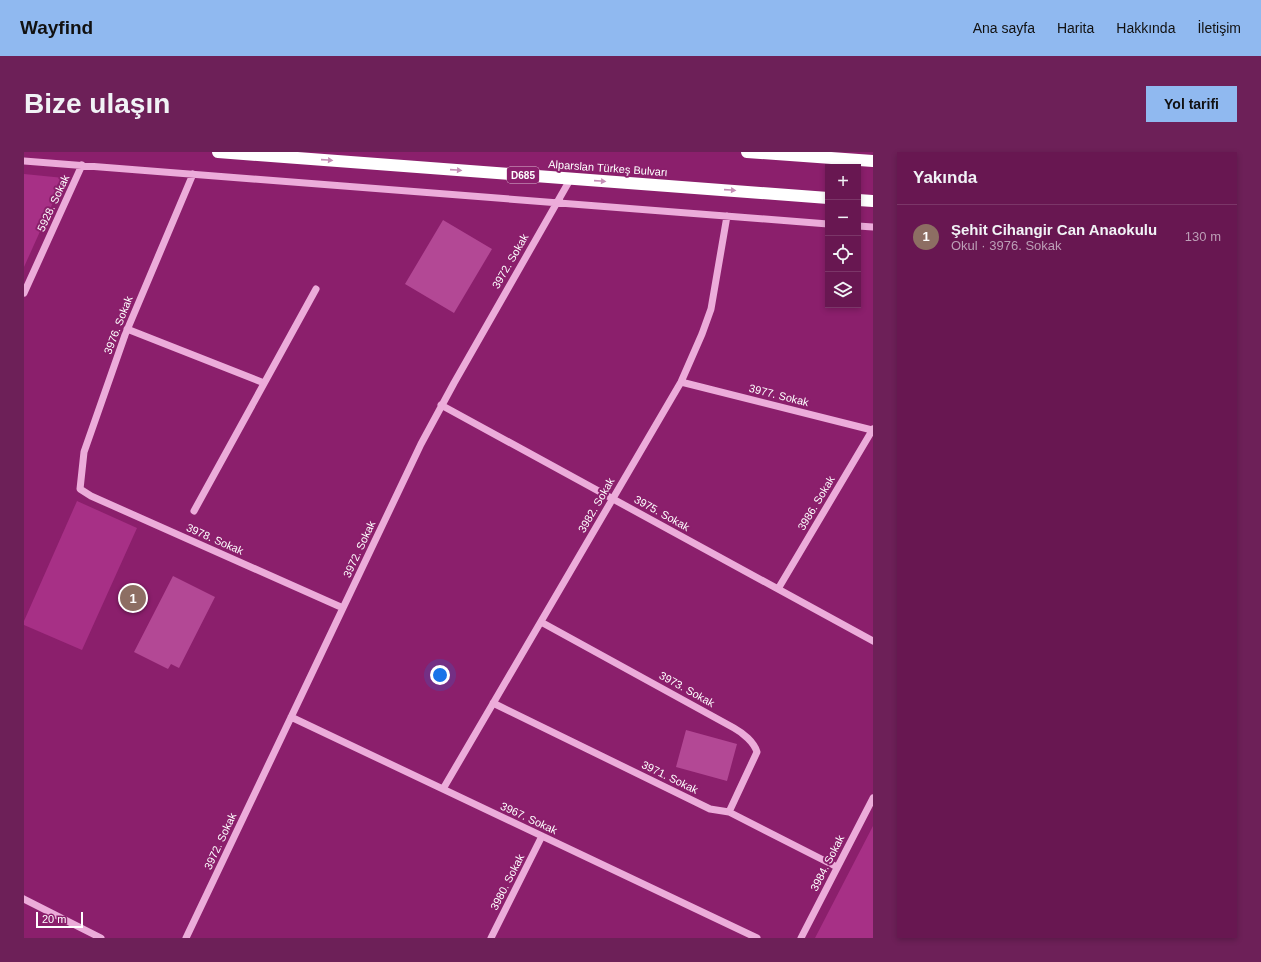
<!DOCTYPE html>
<html lang="tr">
<head>
<meta charset="utf-8">
<style>
	body { margin:0; font-family:Arial,sans-serif; background:#6d2058; color:#f1f3f6 }
	.controls { position:absolute; right:12px; top:12px; display:grid; overflow:hidden; border-radius:0px; box-shadow:0 2px 6px #0003 }
	.controls button { width:36px; height:36px; display:grid; place-items:center; padding:0; border:0; border-bottom:1px solid #7b3668; background:#681751; color:#f1f3f6; font:20px sans-serif }
	.scale { position:absolute; left:12px; bottom:10px; width:47px; box-sizing:border-box; padding-left:4px; border:2px solid #fff; border-top:0; font-size:11px; line-height:14px; white-space:nowrap; color:#fff; -webkit-text-stroke:3px #8b1f6c; paint-order:stroke }
	.you { position:absolute; left:416px; top:523px; width:14px; height:14px; margin:-10px; border:3px solid #fff; border-radius:50%; background:#1a73e8; box-shadow:0 0 0 6px #1a73e833 }
	.badge { display:grid; place-items:center; width:26px; height:26px; border-radius:50%; background:#90b9f0; color:#fff; font-size:13px; font-weight:700 }
	.pin { position:absolute; translate:-50% -50%; border:2px solid #fff; box-shadow:0 1px 4px #0006 }
	.list { margin:0; padding:0; list-style:none }
	h2 { display:flex; justify-content:space-between; align-items:center; height:52px; margin:0; padding:0 16px; font-size:17px }
	h2 small { font-size:13px; font-weight:400; color:#bd9fb7 }
	.list li { display:grid; grid-template-columns:26px 1fr auto; gap:12px; align-items:center; box-sizing:border-box; height:64px; padding:0 16px; border-top:1px solid #7b3668 }
	.list b { display:block; font-size:15px; white-space:nowrap }
	.list p { margin:0; font-size:13px; white-space:nowrap; color:#bd9fb7 }
	.list em { font-size:13px; font-style:normal; color:#bd9fb7 }
	.icon { flex:none; width:22px; height:22px; fill:none; stroke:currentColor; stroke-width:2; stroke-linecap:round; stroke-linejoin:round }
	.map { position:relative; flex:none; width:849px; height:786px; overflow:hidden; border-radius:0px }
	header { display:flex; align-items:center; gap:24px; box-sizing:border-box; height:56px; padding:0 20px; background:#90b9f0; color:#111 }
	header strong { font-size:19px }
	nav { display:flex; gap:22px; margin-inline-start:auto; font-size:14px }
	.intro { display:flex; align-items:center; justify-content:space-between; box-sizing:border-box; height:96px; padding:0 24px }
	h1 { margin:0; font-size:28px }
	.button { padding:10px 18px; border-radius:0px; background:#90b9f0; color:#111; font-size:14px; font-weight:700 }
	main { display:flex; gap:24px; padding:0 24px }
	aside { flex:1; background:#681751; border-radius:0px; box-shadow:0 2px 6px #0003 }
	.map>svg:first-child { display:block }
	.green { fill:#a73086 }
	.building { fill:#b34895 }
	.lines { fill:none; stroke-linecap:round; stroke-linejoin:round }
	.minor { stroke:#ecacda; stroke-width:7 }
	.highway { stroke:#fff; stroke-width:12 }
	.oneway { fill:#c58fb6 }
	.labels { text-anchor:middle; stroke-width:4; stroke-linejoin:round; paint-order:stroke }
	.shield { fill:#8b1f6c; stroke:#dcbcd3; stroke-width:1 }
	.shield-label { font-size:10px; font-weight:bold; fill:#fff }
	.street-label { font-size:11px; fill:#fff; stroke:#8b1f6c }
</style>
</head>
<body>
<header>
<strong>Wayfind</strong>
<nav><a>Ana sayfa</a><a>Harita</a><a>Hakkında</a><a>İletişim</a></nav>
</header>
<div class="intro"><h1>Bize ulaşın</h1><a class="button">Yol tarifi</a></div>
<main>
<div class="map">
<svg width="849" height="786" viewBox="0 0 849 786">
	<rect width="100%" height="100%" fill="#8b1f6c"/>
	<path class="green" d="M0,22L40,26L0,115Z
		M53,349L113,376L58,498L0,473V469Z
		M849,674V786H791Z"/>
	<path class="building" d="M419,68L468,97L430,161L381,132Z
		M149,424L191,445L155,516L147,512L144,517L110,500Z
		M662,578L713,592L703,629L652,615Z"/>
	<g class="lines">
		<path class="minor" d="M0,9L804,72
			M169,22L101,183L60,300L56,337L67,344L319,456
			M834,74L849,75
			M0,141L58,13
			M103,177L240,231
			M657,230L848,278
			M417,253L849,489
			M170,359L292,137
			M754,437L849,277
			M517,470L710,576C719,581 730,590 733,600L705,660
			M469,551L686,657L705,660L813,715
			M267,565L733,786
			M419,637L657,230L678,182L687,157L703,64
			M0,747L77,786
			M162,786L397,292L430,231L547,26
			M467,786L518,684
			M777,786L849,646"/>
		<path class="highway" d="M194,0L804,46
			M723,0L849,9
			M834,48L849,49"/>
	</g>
	<defs><path id="oneway-solid" d="M-6-.8H1V-3.2L6.5 0L1 3.2V.8H-6Z"/></defs>
	<g class="oneway">
		<use href="#oneway-solid" transform="translate(303 8) rotate(4)"/>
		<use href="#oneway-solid" transform="translate(432 18) rotate(4)"/>
		<use href="#oneway-solid" transform="translate(576 29) rotate(4)"/>
		<use href="#oneway-solid" transform="translate(706 38) rotate(4)"/>
	</g>
	<g class="labels">
		<rect class="shield" x="483" y="15" width="32" height="16" rx="3"/>
		<g class="shield-label">
			<text x="499" y="27">D685</text>
		</g>
		<g class="street-label">
			<text transform="translate(584 16) rotate(4)" y="4">Alparslan Türkeş Bulvarı</text>
			<text transform="translate(29 51) rotate(-65)" y="4">5928. Sokak</text>
			<text transform="translate(486 109) rotate(-60)" y="4">3972. Sokak</text>
			<text transform="translate(94 173) rotate(-69)" y="4">3976. Sokak</text>
			<text transform="translate(755 243) rotate(14)" y="4">3977. Sokak</text>
			<text transform="translate(792 351) rotate(-59)" y="4">3986. Sokak</text>
			<text transform="translate(572 353) rotate(-60)" y="4">3982. Sokak</text>
			<text transform="translate(638 361) rotate(29)" y="4">3975. Sokak</text>
			<text transform="translate(191 387) rotate(24)" y="4">3978. Sokak</text>
			<text transform="translate(335 397) rotate(-65)" y="4">3972. Sokak</text>
			<text transform="translate(663 537) rotate(29)" y="4">3973. Sokak</text>
			<text transform="translate(646 625) rotate(26)" y="4">3971. Sokak</text>
			<text transform="translate(505 666) rotate(25)" y="4">3967. Sokak</text>
			<text transform="translate(196 689) rotate(-65)" y="4">3972. Sokak</text>
			<text transform="translate(803 711) rotate(-63)" y="4">3984. Sokak</text>
			<text transform="translate(483 730) rotate(-63)" y="4">3980. Sokak</text>
		</g>
	</g>
</svg>
<div class="controls">
<button>+</button>
<button>−</button>
<button><svg class="icon" aria-label="locate" viewBox="0 0 24 24"><circle cx="12" cy="12" r="6"/><path d="M12 2v4M12 18v4M2 12h4M18 12h4"/></svg></button>
<button><svg class="icon" aria-label="layers" viewBox="0 0 24 24"><path d="M12 4l9 5-9 5-9-5zM3 14l9 5 9-5"/></svg></button>
</div>
<div class="scale">20 m</div>
<div class="you"></div>
<div class="pin badge" style="left:109px;top:446px;background:#8d6e63">1</div>
</div>
<aside>
<h2>Yakında<small></small></h2>
<ul class="list">
<li><span class="badge" style="background:#8d6e63">1</span><div><b>Şehit Cihangir Can Anaokulu</b><p>Okul · 3976. Sokak</p></div><em>130 m</em></li>
</ul>
</aside>
</main>
</body>
</html>
